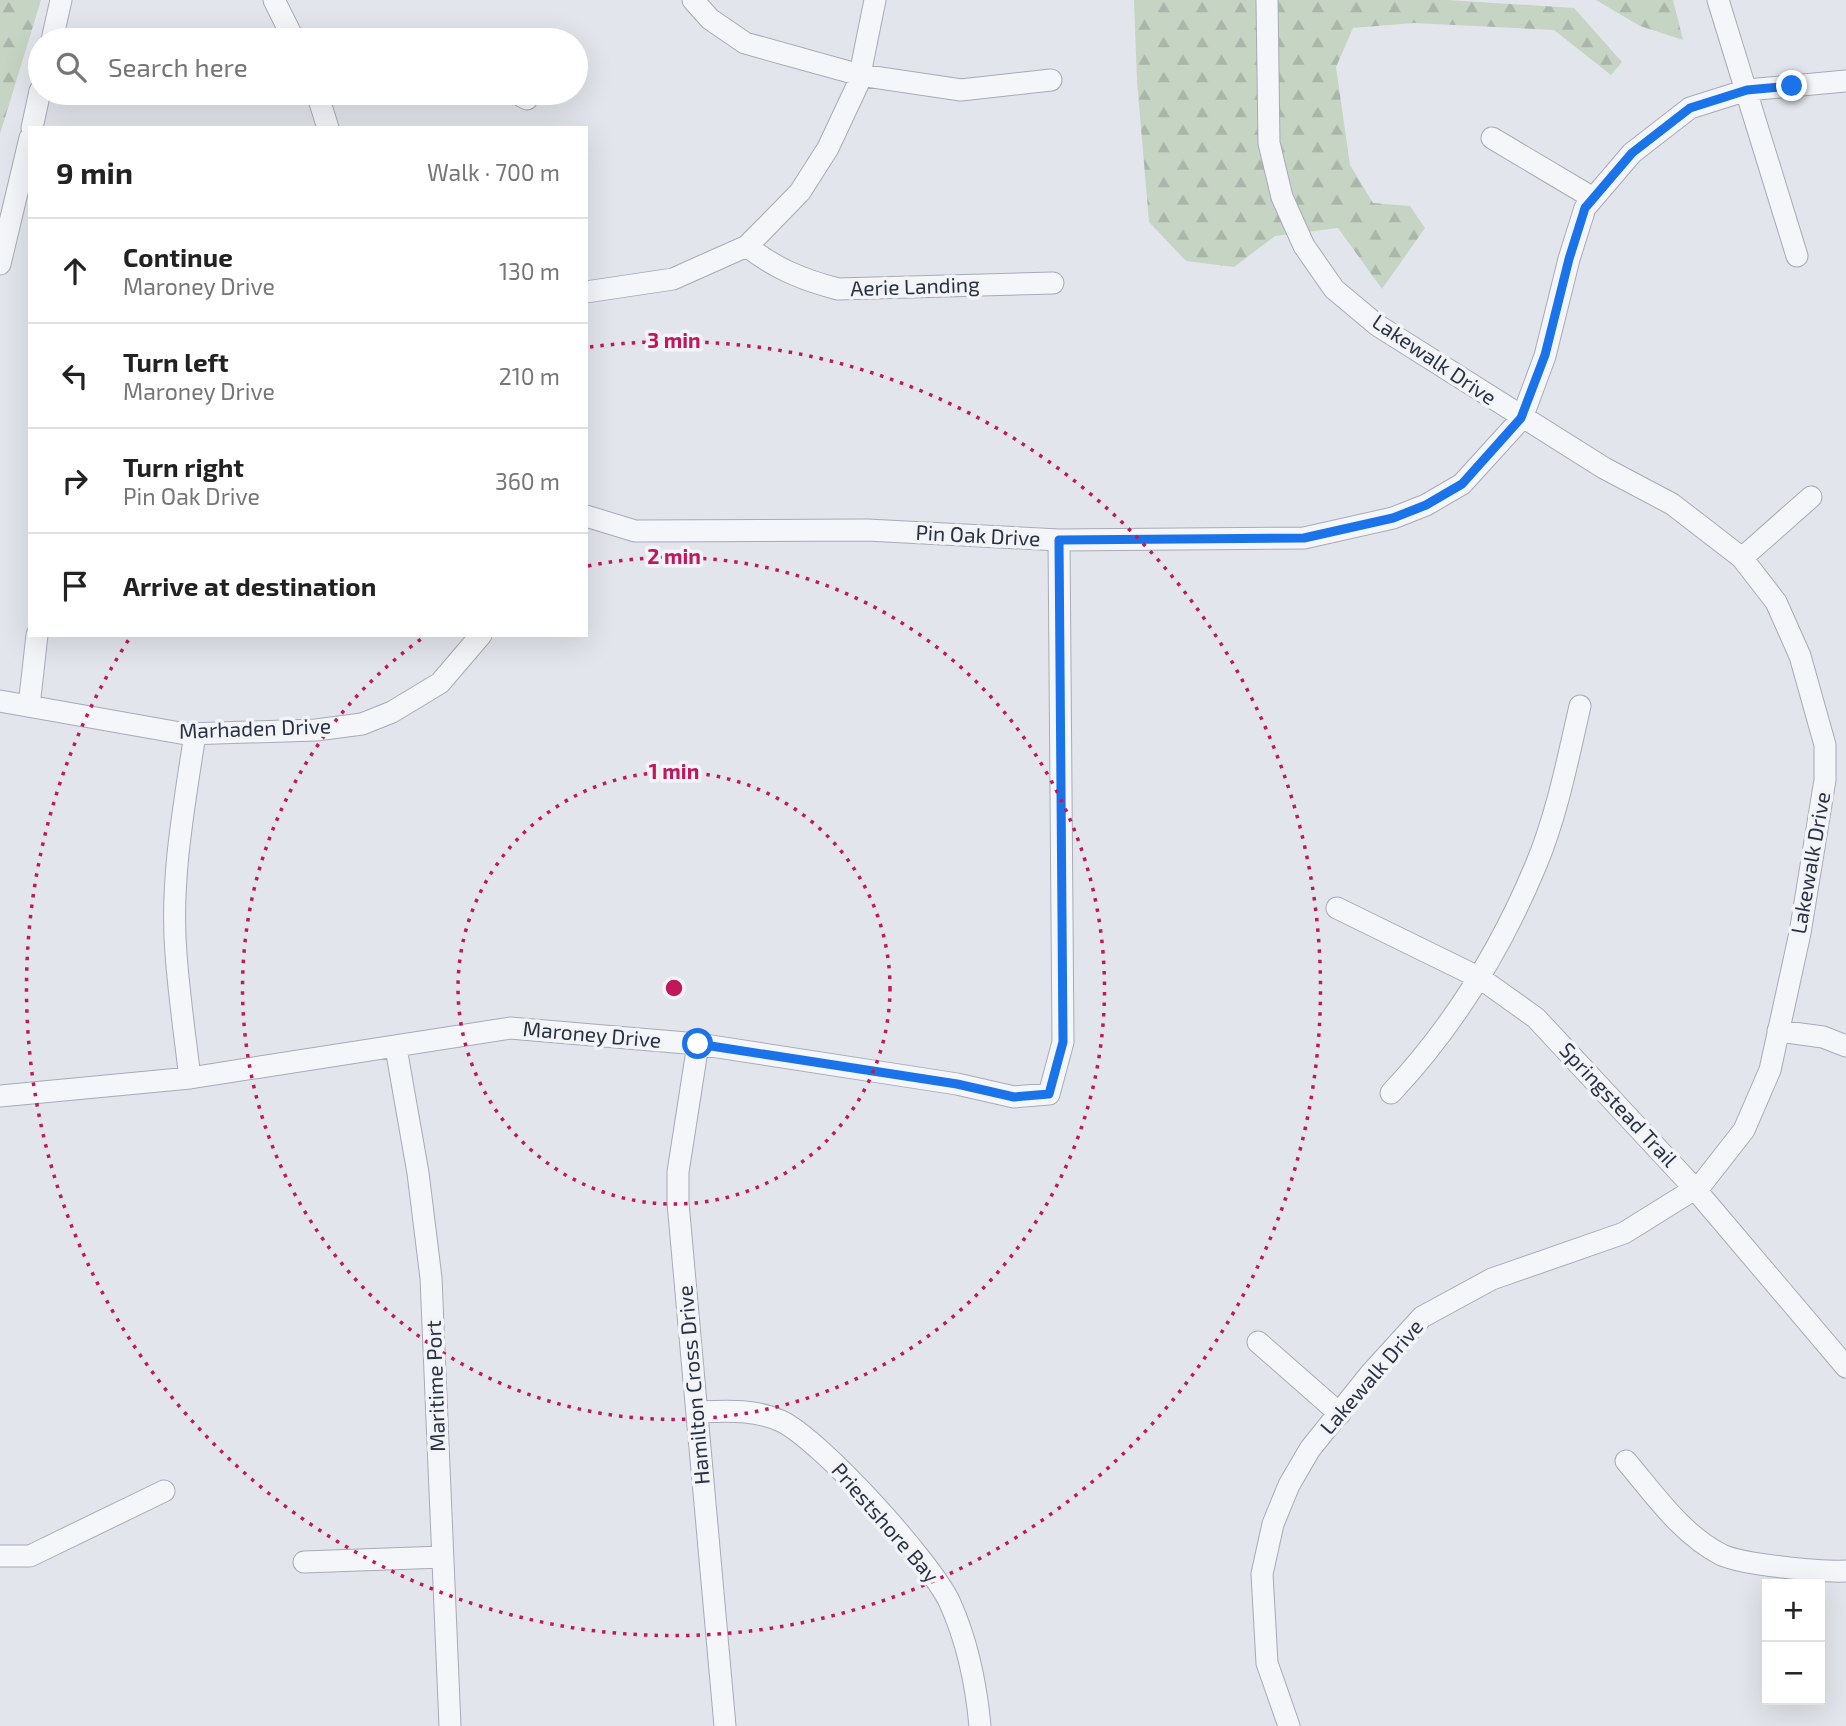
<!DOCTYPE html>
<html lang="en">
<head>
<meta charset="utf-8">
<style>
	body { margin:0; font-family:"Exo 2",sans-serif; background:#f6f6f6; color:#222 }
	.controls { position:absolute; right:21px; bottom:21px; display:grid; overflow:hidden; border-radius:0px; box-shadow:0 7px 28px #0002 }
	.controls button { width:63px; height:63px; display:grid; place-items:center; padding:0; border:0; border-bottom:2px solid #e0e0e0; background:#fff; color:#222; font:35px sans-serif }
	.stop { position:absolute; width:21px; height:21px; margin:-16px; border:5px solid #1a73e8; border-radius:50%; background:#fff }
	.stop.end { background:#1a73e8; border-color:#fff; box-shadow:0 2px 7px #0008 }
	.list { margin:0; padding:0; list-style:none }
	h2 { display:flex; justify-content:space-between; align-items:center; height:91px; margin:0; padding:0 28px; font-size:30px }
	h2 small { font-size:23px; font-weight:400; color:#767676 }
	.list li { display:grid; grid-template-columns:46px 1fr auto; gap:21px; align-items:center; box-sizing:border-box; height:105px; padding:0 28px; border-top:2px solid #e0e0e0 }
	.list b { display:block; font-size:26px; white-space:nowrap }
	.list p { margin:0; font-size:23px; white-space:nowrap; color:#767676 }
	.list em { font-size:23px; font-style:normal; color:#767676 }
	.icon { flex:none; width:38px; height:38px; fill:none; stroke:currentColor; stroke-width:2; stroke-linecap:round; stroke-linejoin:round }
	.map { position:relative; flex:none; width:1846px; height:1726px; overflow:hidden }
	.search { position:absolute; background:#fff; box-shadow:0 7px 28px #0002; left:28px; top:28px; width:560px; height:77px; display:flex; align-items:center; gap:18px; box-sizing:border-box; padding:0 24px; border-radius:38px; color:#767676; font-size:26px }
	.panel { position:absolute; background:#fff; box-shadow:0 7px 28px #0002; left:28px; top:126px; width:560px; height:511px; border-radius:0px }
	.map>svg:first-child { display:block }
	.forest { fill:url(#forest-firs) }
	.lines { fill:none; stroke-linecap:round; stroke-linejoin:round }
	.minor-casing { stroke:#a7abb5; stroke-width:23 }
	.minor { stroke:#f5f6f9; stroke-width:21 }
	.route { stroke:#1a73e8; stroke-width:9 }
	.ring { fill:none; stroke:#c2185b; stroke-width:3.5; stroke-dasharray:3.5 7 }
	.labels { text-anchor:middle; stroke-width:7; stroke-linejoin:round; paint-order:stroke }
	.street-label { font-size:21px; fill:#2a3143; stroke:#f2f4f8 }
	.centre { fill:#c2185b; stroke:#f2f4f8; stroke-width:3.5 }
	.ring-label { font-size:21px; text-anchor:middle; font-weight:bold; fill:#c2185b; stroke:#f2f4f8; stroke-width:7; stroke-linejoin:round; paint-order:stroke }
</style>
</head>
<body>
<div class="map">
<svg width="1846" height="1726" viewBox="0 0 1846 1726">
	<defs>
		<pattern id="forest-firs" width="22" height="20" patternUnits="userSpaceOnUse" patternTransform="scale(1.75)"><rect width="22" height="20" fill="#c6d4c3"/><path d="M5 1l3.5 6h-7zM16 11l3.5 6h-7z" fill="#aab6a9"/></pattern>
	</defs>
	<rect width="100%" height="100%" fill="#e2e5eb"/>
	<path class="forest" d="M0,0H41L0,134Z
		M1134,0H1447L1574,8L1622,62L1611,75L1554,30L1414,23L1353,28L1336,67L1350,165L1373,203L1410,206L1425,228L1382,289L1338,228L1275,236L1234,267L1186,261L1149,222L1137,81Z
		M1596,0H1673L1683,40L1640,26Z"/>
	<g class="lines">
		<g class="minor-casing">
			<path id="minor" d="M274,0L294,40
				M693,0L710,19L745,43L860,75L961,90L1051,80
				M1267,0L1269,143L1282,197L1304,246L1334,289L1377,325L1604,468L1672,504L1742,558L1776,602L1800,656L1825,745V780L1800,933L1770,1070L1744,1130L1701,1185L1624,1233L1492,1279L1422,1317L1371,1373L1310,1449L1289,1485L1273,1524L1262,1574L1267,1663L1289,1726
				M1718,0L1797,256
				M52,40L61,0
				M317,93L328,128
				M516,93L527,99
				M32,128L40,91
				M1492,138L1593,198
				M747,246C774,268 803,280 838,289L1053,283
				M0,264L30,138
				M586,292L673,279L747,246L762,231L800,192L828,148L858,84L875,0
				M586,516L635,531L867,530L1059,540L1304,538L1393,518L1426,505L1462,484L1522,418L1545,356L1569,259L1585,208L1632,153L1690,108L1747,90L1846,81
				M1742,558L1811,497
				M0,701L186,734L316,730L362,724L392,712L440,683L481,635
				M29,706L37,635
				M1337,908L1480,978L1536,1018L1695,1189L1846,1367
				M1778,1031L1823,1037L1846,1046
				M698,1044L678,1172V1203L725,1726
				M396,1048L418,1173L431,1278L450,1726
				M190,1078C185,1037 179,995 176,954C170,880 184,807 195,734
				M1391,1093C1453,1027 1501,949 1536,865C1557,815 1568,758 1580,706
				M0,1096L190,1078L510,1028L698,1044L957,1084L1014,1097L1049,1094L1063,1042L1059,540
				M1258,1342L1340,1414
				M698,1412C726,1411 755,1409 781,1421C821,1440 932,1563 950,1603C968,1643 976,1683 980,1726
				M1626,1461C1654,1494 1682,1535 1722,1555C1744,1565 1821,1572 1846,1571
				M0,1556H30L164,1491
				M304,1562L442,1557"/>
		</g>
		<use href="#minor" class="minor"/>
	</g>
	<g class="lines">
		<path class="route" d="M698,1044L957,1084L1014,1097L1049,1094L1063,1042L1059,540L1304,538L1393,518L1426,505L1462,484L1521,418L1545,355L1569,259L1585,208L1632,153L1690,108L1747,90L1792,86"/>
	</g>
	<g class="ring">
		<circle cx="674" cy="988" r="216"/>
		<path d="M588 566A431 431 0 1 1 424 637"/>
		<path d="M590 347A647 647 0 1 1 131 636"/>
	</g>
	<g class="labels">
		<g class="street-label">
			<text transform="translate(915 287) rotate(-2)" y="7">Aerie Landing</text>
			<text transform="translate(1434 360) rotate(34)" y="7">Lakewalk Drive</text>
			<text transform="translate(978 536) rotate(3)" y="7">Pin Oak Drive</text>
			<text transform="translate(255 729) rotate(-2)" y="7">Marhaden Drive</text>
			<text transform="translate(1811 863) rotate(-80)" y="7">Lakewalk Drive</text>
			<text transform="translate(592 1035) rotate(5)" y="7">Maroney Drive</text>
			<text transform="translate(1618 1105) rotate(47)" y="7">Springstead Trail</text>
			<text transform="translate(1372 1377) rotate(-49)" y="7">Lakewalk Drive</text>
			<text transform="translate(694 1385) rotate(-95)" y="7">Hamilton Cross Drive</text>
			<text transform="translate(436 1386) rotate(-92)" y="7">Maritime Port</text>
			<text transform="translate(885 1523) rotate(49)" y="7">Priestshore Bay</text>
		</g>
	</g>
	<circle cx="674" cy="988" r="10" class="centre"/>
	<g class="ring-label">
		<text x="674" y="348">3 min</text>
		<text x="674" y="564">2 min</text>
		<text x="674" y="779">1 min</text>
	</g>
</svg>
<div class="controls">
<button>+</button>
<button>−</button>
</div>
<div class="stop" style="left:698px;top:1044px"></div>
<div class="stop end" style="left:1792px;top:86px"></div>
<div class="search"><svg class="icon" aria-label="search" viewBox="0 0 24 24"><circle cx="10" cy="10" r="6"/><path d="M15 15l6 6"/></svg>Search here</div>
<section class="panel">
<h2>9 min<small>Walk · 700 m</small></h2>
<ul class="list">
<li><svg class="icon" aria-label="ahead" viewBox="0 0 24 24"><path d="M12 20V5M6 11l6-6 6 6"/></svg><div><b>Continue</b><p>Maroney Drive</p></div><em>130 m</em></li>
<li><svg class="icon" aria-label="left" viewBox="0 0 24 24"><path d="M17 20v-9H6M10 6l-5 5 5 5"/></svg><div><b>Turn left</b><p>Maroney Drive</p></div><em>210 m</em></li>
<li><svg class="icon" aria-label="right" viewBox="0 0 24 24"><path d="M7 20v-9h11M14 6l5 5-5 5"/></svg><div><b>Turn right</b><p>Pin Oak Drive</p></div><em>360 m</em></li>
<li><svg class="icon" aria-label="arrive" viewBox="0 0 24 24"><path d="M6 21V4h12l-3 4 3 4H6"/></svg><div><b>Arrive at destination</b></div></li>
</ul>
</section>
</div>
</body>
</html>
